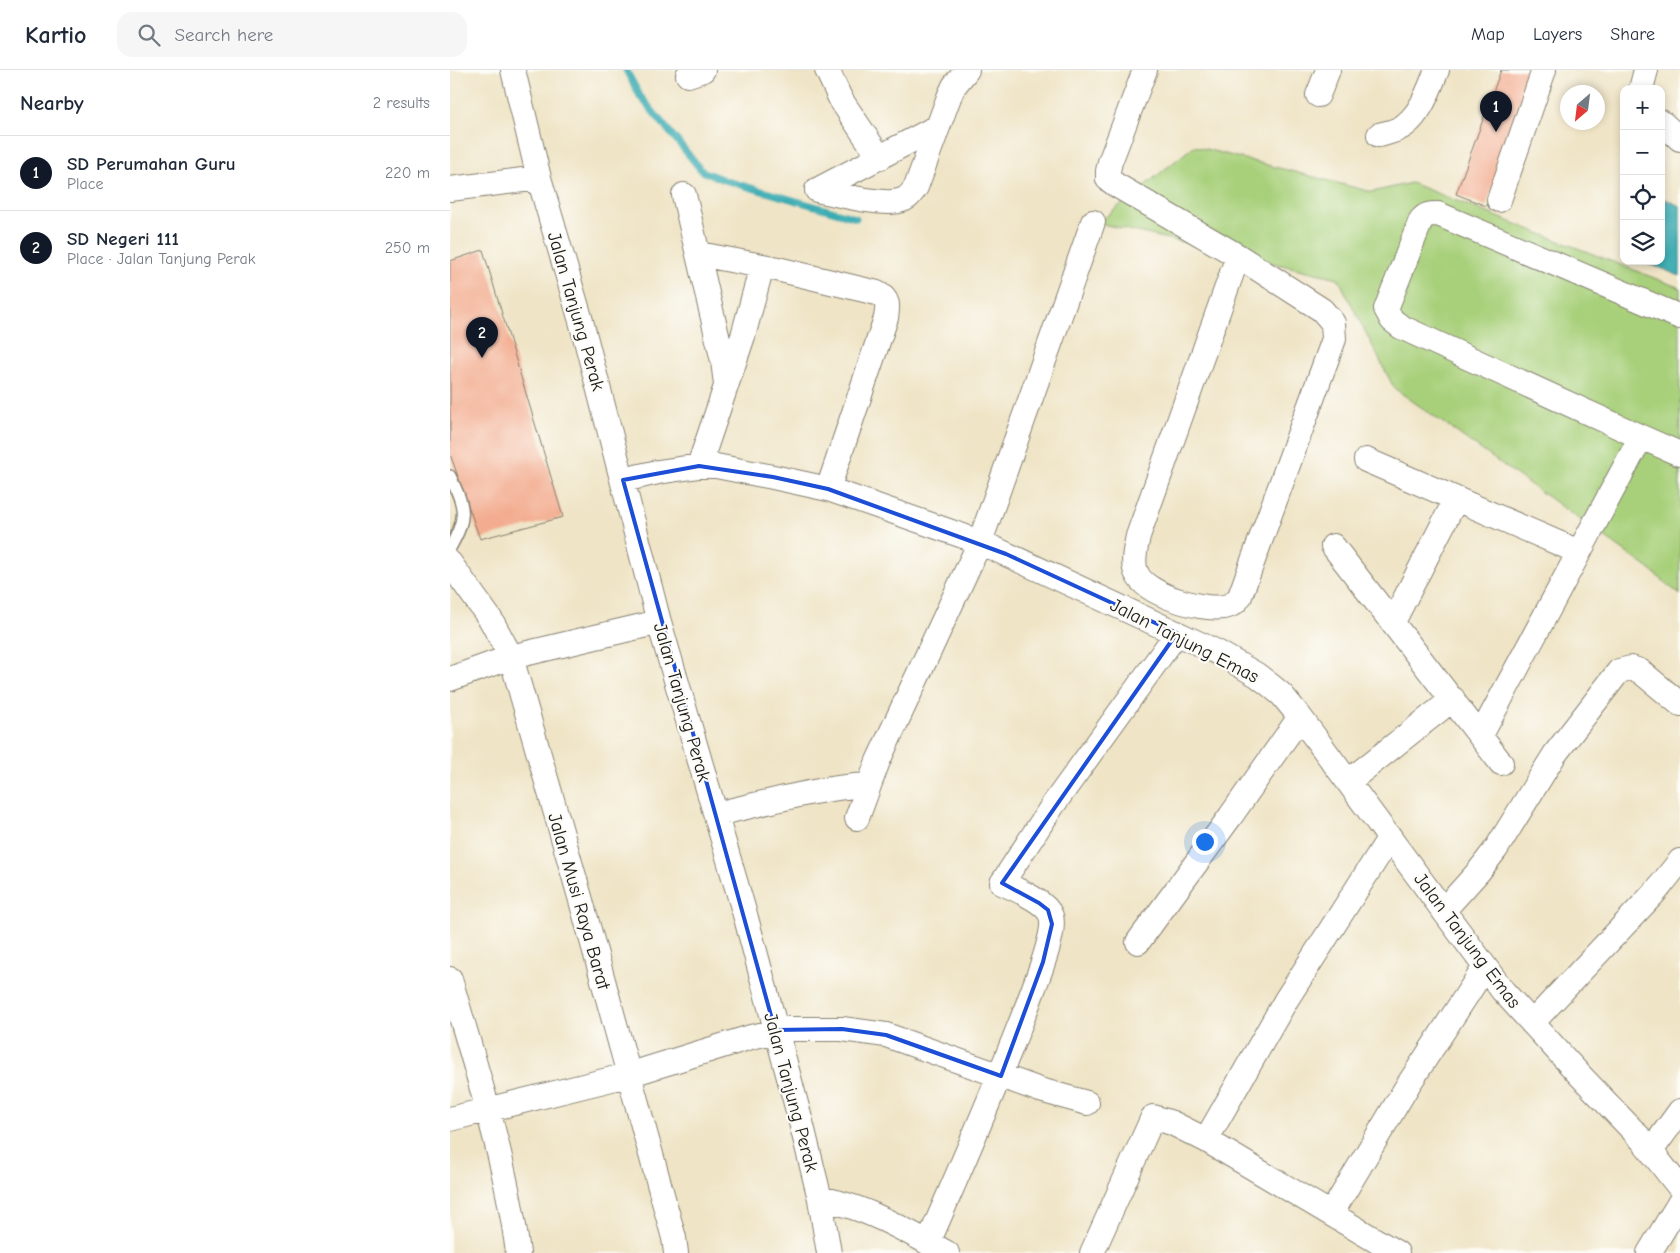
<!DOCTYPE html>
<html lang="en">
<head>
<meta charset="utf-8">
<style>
	body { margin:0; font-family:"Comic Neue",sans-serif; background:#f6f6f7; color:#1f2937 }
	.controls { position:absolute; right:15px; top:15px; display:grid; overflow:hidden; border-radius:10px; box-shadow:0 2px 8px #0003 }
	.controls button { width:45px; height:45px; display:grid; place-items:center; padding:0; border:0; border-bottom:1px solid #e0e1e3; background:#fff; color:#1f2937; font:25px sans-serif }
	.compass { position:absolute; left:1110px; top:15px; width:45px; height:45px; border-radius:50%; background:#fff; box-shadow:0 2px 8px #0003; rotate:208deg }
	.you { position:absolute; left:754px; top:771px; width:18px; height:18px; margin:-12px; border:4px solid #fff; border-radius:50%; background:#1a73e8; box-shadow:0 0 0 8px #1a73e833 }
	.badge { display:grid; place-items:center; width:32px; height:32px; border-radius:50%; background:#111827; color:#fff; font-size:16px; font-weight:700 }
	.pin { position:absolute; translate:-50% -41px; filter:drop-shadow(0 1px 2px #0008) }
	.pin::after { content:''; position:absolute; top:26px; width:18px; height:15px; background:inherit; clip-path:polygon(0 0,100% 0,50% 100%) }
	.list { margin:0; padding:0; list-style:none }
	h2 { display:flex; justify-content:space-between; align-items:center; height:65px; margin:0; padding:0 20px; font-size:21px }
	h2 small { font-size:16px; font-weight:400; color:#747a83 }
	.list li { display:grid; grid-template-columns:32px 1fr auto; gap:15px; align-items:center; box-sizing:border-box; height:75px; padding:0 20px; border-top:1px solid #e0e1e3 }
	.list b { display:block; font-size:19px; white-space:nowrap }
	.list p { margin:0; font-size:16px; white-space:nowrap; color:#747a83 }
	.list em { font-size:16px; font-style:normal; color:#747a83 }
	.icon { flex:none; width:28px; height:28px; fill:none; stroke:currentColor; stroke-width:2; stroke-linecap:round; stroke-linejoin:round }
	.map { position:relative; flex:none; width:1230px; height:1183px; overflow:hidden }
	header { display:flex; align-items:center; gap:30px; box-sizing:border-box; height:70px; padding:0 25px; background:#fff; border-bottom:1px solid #e0e1e3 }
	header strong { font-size:24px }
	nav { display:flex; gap:28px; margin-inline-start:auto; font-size:18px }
	.search { width:350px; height:45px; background:#f6f6f7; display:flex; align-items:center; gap:12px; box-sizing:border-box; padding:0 18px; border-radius:15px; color:#747a83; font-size:19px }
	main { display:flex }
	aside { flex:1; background:#fff }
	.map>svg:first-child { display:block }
	.green { fill:#a8d07a; stroke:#62764b }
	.water { fill:#3aacb2; stroke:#2b6467 }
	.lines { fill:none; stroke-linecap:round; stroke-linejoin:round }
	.stream { stroke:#3aacb2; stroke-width:7 }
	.building { fill:#f3ac8f }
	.service-casing { stroke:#868071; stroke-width:14 }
	.minor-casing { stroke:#868071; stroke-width:26 }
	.service { stroke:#fff; stroke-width:11 }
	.minor { stroke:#fff; stroke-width:24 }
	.marked { fill:none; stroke:#1d4ed8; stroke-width:4; stroke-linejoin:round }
	.labels { text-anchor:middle; stroke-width:4.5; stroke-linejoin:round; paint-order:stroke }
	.street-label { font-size:19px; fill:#1c1c1c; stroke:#fdfcf7 }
</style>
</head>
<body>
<header>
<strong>Kartio</strong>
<div class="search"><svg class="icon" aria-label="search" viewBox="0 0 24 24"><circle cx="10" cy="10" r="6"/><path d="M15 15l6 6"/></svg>Search here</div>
<nav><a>Map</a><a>Layers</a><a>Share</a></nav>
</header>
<main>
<aside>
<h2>Nearby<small>2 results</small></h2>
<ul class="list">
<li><span class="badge">1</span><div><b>SD Perumahan Guru</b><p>Place</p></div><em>220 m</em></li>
<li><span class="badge">2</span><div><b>SD Negeri 111</b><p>Place · Jalan Tanjung Perak</p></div><em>250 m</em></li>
</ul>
</aside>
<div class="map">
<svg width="1230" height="1183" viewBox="0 0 1230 1183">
	<rect width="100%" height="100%" fill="#fdfcf7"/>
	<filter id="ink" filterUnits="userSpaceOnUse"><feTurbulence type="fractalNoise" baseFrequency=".02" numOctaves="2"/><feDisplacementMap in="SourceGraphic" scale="10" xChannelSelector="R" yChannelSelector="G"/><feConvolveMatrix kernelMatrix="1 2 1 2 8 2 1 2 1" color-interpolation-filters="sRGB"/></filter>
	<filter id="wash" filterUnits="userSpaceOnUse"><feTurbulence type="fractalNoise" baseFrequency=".0096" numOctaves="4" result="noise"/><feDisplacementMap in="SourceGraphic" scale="20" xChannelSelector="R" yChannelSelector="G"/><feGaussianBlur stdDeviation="1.12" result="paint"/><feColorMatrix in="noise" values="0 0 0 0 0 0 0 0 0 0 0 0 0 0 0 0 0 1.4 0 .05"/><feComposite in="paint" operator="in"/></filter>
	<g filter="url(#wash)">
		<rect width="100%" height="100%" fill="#efe4c6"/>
		<path class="green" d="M744,76L922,122L961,113L1230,218V525L1198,498L944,318L888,208L648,153Z"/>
		<path class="water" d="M1211,127L1230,136V206L1192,191H1211Z"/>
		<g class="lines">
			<path class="stream" d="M176,0L190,26L252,101L274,110L406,148"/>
		</g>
		<g id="blocks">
			<path class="building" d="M1051,0H1086L1036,136L1006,124Z
				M33,180L113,447L30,469L0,384V191Z"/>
		</g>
	</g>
	<g filter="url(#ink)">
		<use href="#blocks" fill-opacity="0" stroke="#868071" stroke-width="1"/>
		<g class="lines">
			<g class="service-casing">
				<path id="service" d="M0,406C15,438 18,446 0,478"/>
			</g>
			<g class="minor-casing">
				<path id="minor" d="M63,0L89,108L131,251L209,552L296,848L352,1056L370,1129L379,1183
					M377,0L391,30L430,88
					M695,0L660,92L658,101V109L666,115L788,186L872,240L883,253L884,269L790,526C787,531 784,534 778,536C757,543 696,525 687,504C681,493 686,477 688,466L788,186
					M238,5L253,0
					M1191,19L1196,0
					M868,25L878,0
					M1211,52L1230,69
					M929,65C937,63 948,61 955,55C972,42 979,19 987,0
					M0,119L89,108
					M367,120C386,124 436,137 452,130C459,128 462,122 466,117L499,27L504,16L517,0
					M367,120L487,57
					M234,125L273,291L276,314
					M1049,130L1094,0
					M249,184L323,198L427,223C439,229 438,236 436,248L378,419
					M1230,247L988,144C980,144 976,144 971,150L936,239L942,250L951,257L1191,367L1230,384
					M916,390L1129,482
					M249,396L293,266L312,196
					M173,410L208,402L249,396H266L323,407L378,419L450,444L530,472L767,582L807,605L820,615L832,625L850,647L1053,921L1127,1002L1193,1071L1230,1118
					M883,476L1051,693
					M0,493L41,550L61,587L130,827L224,1168L226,1183
					M943,552L1006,429
					M0,609L61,587L209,552
					M1031,665L1191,367
					M899,711L1003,629
					M266,744C316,733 366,718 418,715
					M407,748L428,691L530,472L643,152
					M994,840L1029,801L1046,779L1105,684L1169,601L1181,598L1190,601L1230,634
					M688,872L780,747L850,647
					M0,909C26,999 56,1090 68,1183
					M1082,953L1206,821L1230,791
					M0,1049L178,1005L301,967L337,959H392L436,965L590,1020L637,1033
					M756,1070L836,930L940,767
					M1201,1081L1230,1041
					M370,1129C411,1134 461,1163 497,1183
					M881,1144L958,1015L1035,897
					M478,1173C513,1093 547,1014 578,934C584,916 607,863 601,846C596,831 565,819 552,813L603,735L727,563
					M642,1183L703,1047L722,1053L756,1070L947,1183
					M1199,1183L1230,1132"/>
			</g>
			<use href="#service" class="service"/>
			<use href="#minor" class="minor"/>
		</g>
	</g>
	<path class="marked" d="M249,396L323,407L378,419L556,484L727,563L552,813L589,833L598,840L602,854L593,892L551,1006L436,965L392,959L325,960L173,410Z"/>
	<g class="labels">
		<g class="street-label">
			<text transform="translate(127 241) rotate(74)" y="7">Jalan Tanjung Perak</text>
			<text transform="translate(735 570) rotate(27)" y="7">Jalan Tanjung Emas</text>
			<text transform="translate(233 632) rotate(74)" y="7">Jalan Tanjung Perak</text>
			<text transform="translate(130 831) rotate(74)" y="7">Jalan Musi Raya Barat</text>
			<text transform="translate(1018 870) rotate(53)" y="7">Jalan Tanjung Emas</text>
			<text transform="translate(342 1022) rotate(75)" y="7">Jalan Tanjung Perak</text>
		</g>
	</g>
</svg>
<div class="controls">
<button>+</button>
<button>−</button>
<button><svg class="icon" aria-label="locate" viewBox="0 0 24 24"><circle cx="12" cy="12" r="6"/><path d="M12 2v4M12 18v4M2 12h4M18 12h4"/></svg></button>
<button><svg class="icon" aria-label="layers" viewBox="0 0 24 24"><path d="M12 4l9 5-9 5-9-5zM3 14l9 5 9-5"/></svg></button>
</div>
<svg class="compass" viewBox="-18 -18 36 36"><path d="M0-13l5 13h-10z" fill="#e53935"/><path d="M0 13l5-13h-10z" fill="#747a83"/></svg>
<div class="you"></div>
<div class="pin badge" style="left:1046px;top:62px">1</div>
<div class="pin badge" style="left:32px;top:288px">2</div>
</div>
</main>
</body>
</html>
